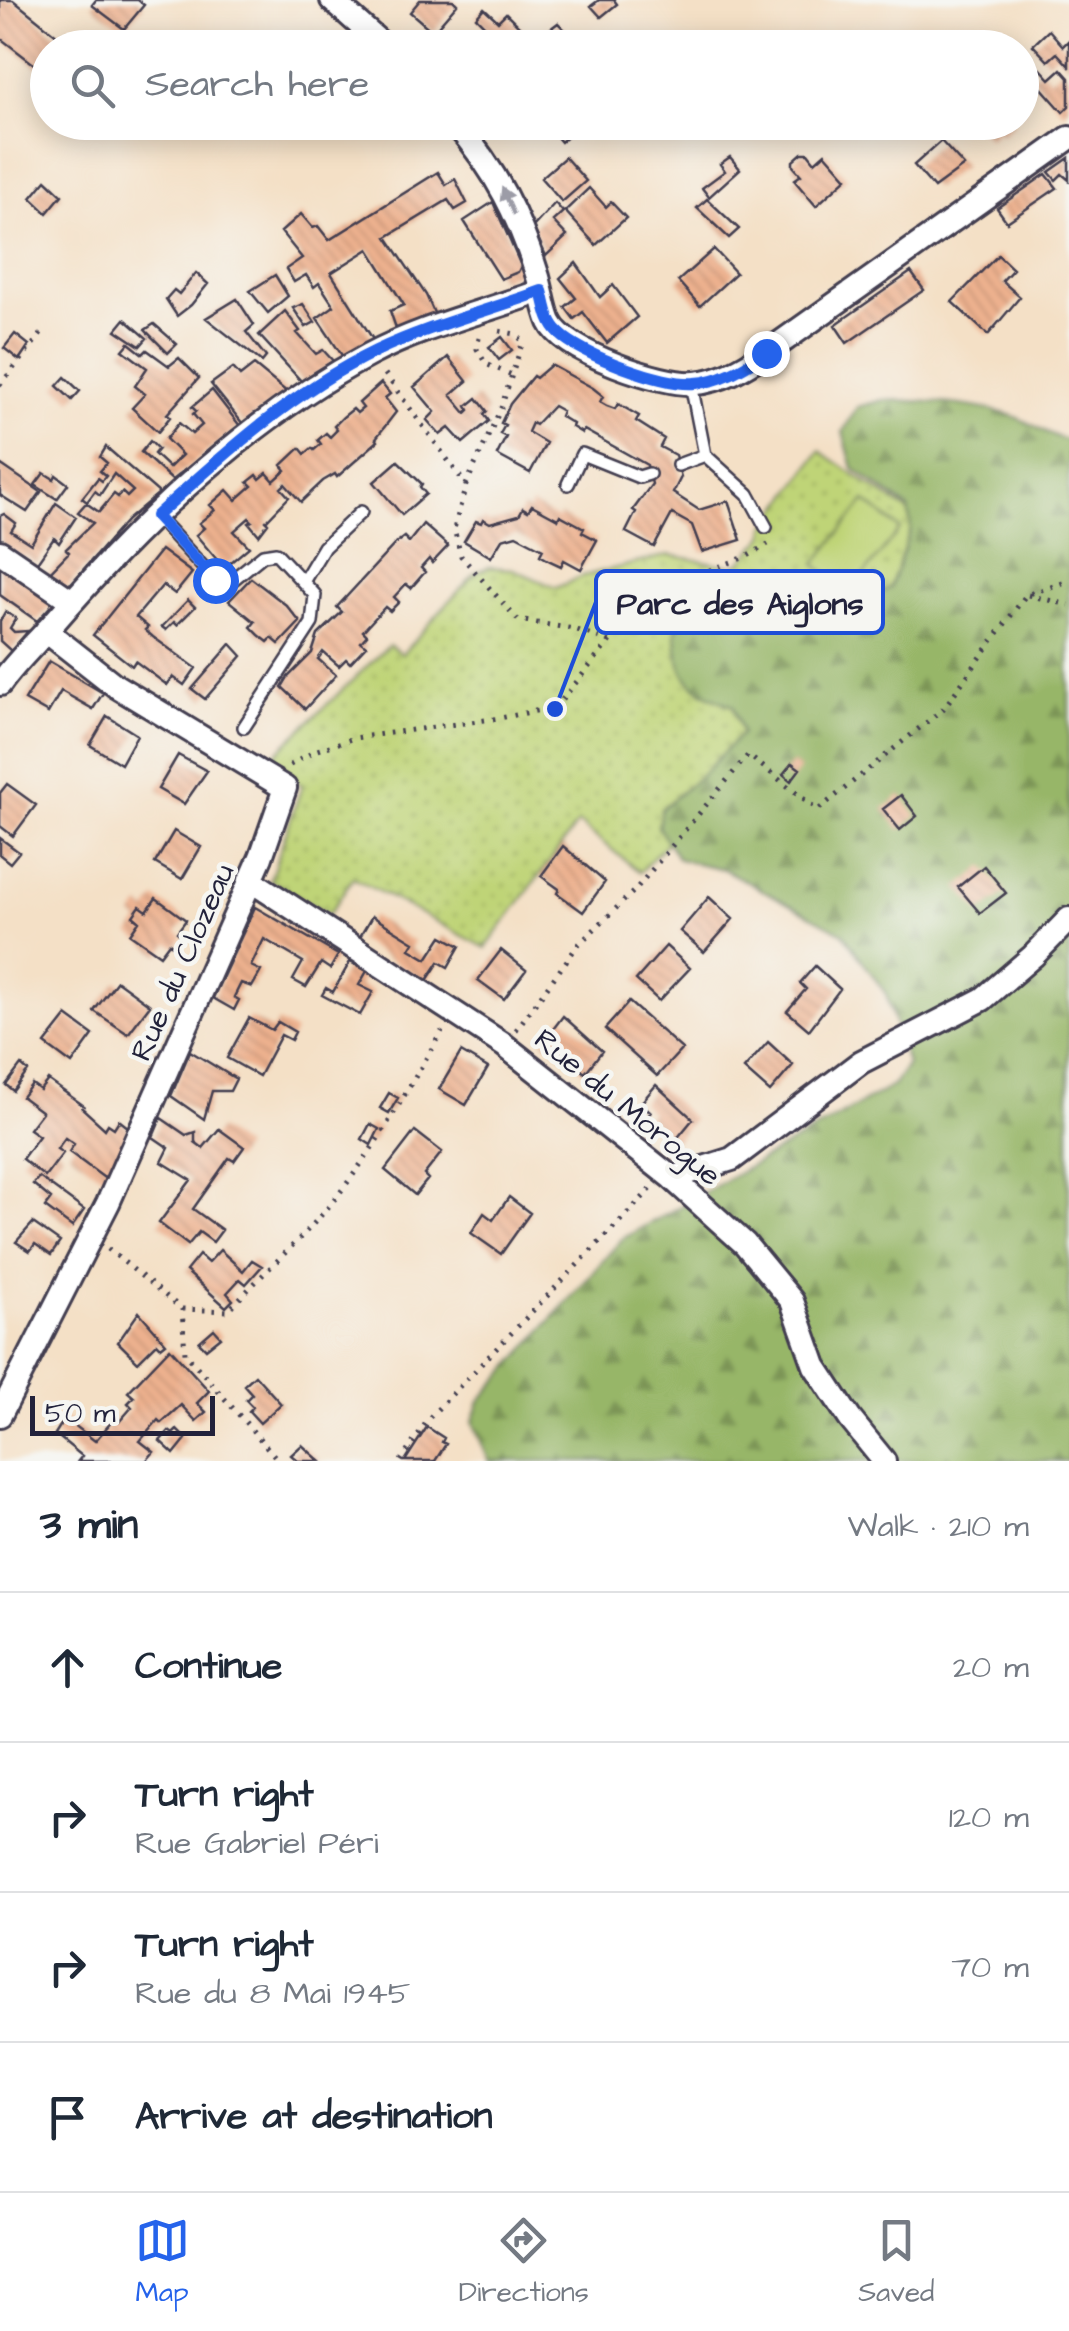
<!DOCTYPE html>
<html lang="en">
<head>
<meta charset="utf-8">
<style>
	body { margin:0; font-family:"Architects Daughter",sans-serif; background:#f6f6f7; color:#1f2937 }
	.scale { position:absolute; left:30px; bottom:25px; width:185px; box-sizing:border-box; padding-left:10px; border:5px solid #22223b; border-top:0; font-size:28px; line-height:35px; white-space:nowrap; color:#22223b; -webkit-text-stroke:8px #f6f6f2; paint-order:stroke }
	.stop { position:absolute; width:30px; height:30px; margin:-22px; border:8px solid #2563eb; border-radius:50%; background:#fff }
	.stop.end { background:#2563eb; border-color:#fff; box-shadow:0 2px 10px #0008 }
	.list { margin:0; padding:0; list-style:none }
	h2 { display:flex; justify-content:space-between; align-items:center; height:130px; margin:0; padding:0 40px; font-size:42px }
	h2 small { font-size:32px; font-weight:400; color:#747a83 }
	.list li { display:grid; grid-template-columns:65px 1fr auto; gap:30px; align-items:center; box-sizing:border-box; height:150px; padding:0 40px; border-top:2px solid #e0e1e3 }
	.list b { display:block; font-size:38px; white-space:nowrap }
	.list p { margin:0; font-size:32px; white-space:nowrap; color:#747a83 }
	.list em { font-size:32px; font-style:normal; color:#747a83 }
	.icon { flex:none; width:55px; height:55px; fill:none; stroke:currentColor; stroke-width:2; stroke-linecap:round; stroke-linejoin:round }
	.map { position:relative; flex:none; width:1069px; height:1461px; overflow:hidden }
	.search { position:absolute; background:#fff; box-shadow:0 5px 25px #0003; left:30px; right:30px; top:30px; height:110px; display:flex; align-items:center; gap:25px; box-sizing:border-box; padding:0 35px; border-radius:55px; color:#747a83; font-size:38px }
	.sheet { height:730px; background:#fff }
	nav { display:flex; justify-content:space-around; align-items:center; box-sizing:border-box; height:140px; border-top:2px solid #e0e1e3; background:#fff; font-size:28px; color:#747a83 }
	nav a { display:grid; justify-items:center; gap:5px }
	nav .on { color:#2563eb }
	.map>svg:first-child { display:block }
	.green { fill:url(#green-dots); stroke:#707b59; stroke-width:2.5 }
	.forest { fill:url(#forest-firs); stroke:#5c6c52; stroke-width:2.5 }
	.pitch { fill:#bfd477; stroke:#707b59; stroke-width:2.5 }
	.building { fill:url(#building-back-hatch) }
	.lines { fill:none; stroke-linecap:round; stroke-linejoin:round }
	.service-casing { stroke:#423e50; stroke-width:16 }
	.minor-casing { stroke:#423e50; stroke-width:28 }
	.path { stroke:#423e50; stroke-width:5; stroke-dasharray:2.5 8; stroke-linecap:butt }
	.service { stroke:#fff; stroke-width:11 }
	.minor { stroke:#fff; stroke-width:22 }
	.oneway { fill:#9c9ca7 }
	.route { stroke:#2563eb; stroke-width:12 }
	.labels { text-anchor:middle; stroke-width:9; stroke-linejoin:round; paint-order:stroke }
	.street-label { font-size:30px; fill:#22223b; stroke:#f6f6f2 }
	.leader { fill:none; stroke:#1d4ed8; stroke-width:4 }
	.callout-dot { fill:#1d4ed8; stroke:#f6f6f2; stroke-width:4 }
	.callout { fill:#f6f6f2; stroke:#1d4ed8; stroke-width:4 }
	.callout-label { font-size:32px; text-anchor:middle; font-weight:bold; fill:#22223b }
</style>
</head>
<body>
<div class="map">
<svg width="1069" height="1461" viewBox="0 0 1069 1461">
	<defs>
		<pattern id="green-dots" width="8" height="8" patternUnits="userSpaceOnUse" patternTransform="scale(2.5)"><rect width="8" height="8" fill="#bfd477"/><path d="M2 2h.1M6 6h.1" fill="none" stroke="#a4b668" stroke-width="1.8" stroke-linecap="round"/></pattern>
		<pattern id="forest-firs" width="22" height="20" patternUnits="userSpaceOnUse" patternTransform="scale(2.5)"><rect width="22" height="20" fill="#97b668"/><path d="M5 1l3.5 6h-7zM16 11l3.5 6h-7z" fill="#7b9457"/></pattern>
		<pattern id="building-back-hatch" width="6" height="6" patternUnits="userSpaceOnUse" patternTransform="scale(2.5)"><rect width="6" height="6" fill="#edb18e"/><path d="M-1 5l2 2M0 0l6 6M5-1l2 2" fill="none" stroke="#cb987b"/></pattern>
	</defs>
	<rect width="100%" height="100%" fill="#f6f6f2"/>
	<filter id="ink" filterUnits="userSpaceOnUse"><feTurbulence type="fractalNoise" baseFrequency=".01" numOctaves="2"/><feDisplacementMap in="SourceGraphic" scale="20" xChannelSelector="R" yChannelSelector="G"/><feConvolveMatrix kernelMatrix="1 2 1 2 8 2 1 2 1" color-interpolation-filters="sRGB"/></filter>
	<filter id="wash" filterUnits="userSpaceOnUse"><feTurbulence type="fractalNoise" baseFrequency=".0048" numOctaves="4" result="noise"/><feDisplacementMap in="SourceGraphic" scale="40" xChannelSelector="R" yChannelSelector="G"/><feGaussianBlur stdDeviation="2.25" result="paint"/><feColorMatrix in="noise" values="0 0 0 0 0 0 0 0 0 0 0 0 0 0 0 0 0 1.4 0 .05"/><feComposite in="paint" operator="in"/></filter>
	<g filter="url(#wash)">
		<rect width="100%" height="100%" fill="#f4e0c6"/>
		<path class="green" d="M820,451L940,533L851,641L640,872L578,823L486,948L353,878L329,914L270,880L302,785L265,764L389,645L402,654L475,573L488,567L513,569L556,588L583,576L669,555L732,566L740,563L765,536L766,527Z"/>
		<path class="forest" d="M883,400C922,401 965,403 1003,413C1026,418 1045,435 1069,441V1461H489L473,1422L480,1401L622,1239L894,1085L907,1064L886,994L843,933L723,869L678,859L658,827L661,809L704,773L742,733L733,706C689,689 676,677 676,629L696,612L730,601L774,600L849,607L890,588L911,529L908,508L853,468L843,432L857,407Z"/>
		<path class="pitch" d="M865,501L900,529L850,592L815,564Z"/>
		<g id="blocks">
			<path class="building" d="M0,0H13L69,45L48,48V75L0,38Z
				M96,0H138L144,5L124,29L92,5Z
				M420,0H453L457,4L433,32L410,12Z
				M599,0H614L617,4L601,17L591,6Z
				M484,8L498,21L506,13L534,41L558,23L565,30L545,48H507L476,17Z
				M1049,30L1063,46L1069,40V66L1057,53L1048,61L1033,45Z
				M1041,69L1050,79L1061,69L1069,78V106L1063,112L1032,77Z
				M532,122H583L561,142L550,129L543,135Z
				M974,122H1015L1002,134L998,130L989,139Z
				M941,141L964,166L934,188L914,165Z
				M802,153H808L815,162L825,153L847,178L816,206L794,180L801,175L793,166V161Z
				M565,157L586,181L562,202L541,178Z
				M730,157L740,169L709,197L702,188L725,171L720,164Z
				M1069,158V180L1062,174L1056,180L1049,172Z
				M438,172L446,185L455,179L467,203L455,210L448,200L387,237L426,295L435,315L397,331L390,311L404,305L369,249L331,273L374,341L343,357L317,318L334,306L319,283L314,287L306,275L294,282L286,269L302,258L281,232L301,214L313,228L318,226L329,240Z
				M1046,174L1057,188L1007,222L997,208Z
				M46,180L62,195L47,213L31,198Z
				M589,188L606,207L611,202L626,218L596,245L565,211Z
				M707,199L739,229L729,238L697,208Z
				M493,202L521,266L518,272L501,279L464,221Z
				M555,203L563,212L553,221L567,236L546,256L533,227Z
				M714,249L736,273L700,306L678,281Z
				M998,255L1013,269L1002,281L1020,297L988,335L952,302Z
				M576,263L600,297L613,285L637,317L607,343L583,312L574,319L565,307L576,298L560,278Z
				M911,272L924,290L847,343L835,325Z
				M196,273L208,284L191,305L177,316L166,299L174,290L179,294Z
				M275,275L288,296L268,313L250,291Z
				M237,299L254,325L246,332L266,357L262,362L206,318Z
				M303,304L315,322L306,327L293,308Z
				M285,311L300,331L297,333L316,354L323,350L334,362L303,383L259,335Z
				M125,319L147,338L140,346L116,330Z
				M154,324L177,344L168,353L145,330Z
				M15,334L29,345L19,360L4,348Z
				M502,337L512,350L499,360L489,347Z
				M129,343L143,354L147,350L169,366L179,358L199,378L167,414L170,417L158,432L132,408L145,394L135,386L147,368L123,350Z
				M448,357L467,381L451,395L466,413L469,410L467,406L477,398L487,411L484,414L489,421L463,443L449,428L440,435L427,420L435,412L414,387Z
				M254,365L288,393L243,424L211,384L233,368L240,376Z
				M551,365L593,388L603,396L600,402L607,406L615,409L618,404L639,416L636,421L664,439L660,447L675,455L681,477L673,493L699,510L728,501L741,540L702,552L692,525L672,514L654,547L626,532L636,512L633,510L652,484L647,465L584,430L582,433L572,427L573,424L560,416L562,411L553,406L535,425L532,423L528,432L546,443L530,473L497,455L506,437L500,434L505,425L501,423L510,404L533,376L536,378Z
				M65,377L80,391L72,400L57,386Z
				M381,383L390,394L385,398L396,412L376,438L378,441L337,477L335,474L323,481L301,502L285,484L281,488L289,497L266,521L268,523L259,535L249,523L252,521L249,518L234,531L249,547L224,568L196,535L204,528L199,523L215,510L210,505L227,490L236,500L252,486L248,482L257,475L260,479L267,473L274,481L286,470L282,465L300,448L305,454L312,448L314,450L321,444L318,440L326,433L330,437L337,430L334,426L343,417L353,409L357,413L363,408L359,403Z
				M212,390L240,426L172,480L141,452L150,441L158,449L154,454L169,468L182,455L166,439L179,423L192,434L202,425L193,414L196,411L192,407Z
				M106,447L159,493L127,520L66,589L48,574L69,552L66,549L93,523L78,512L86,503L99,512L114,494L118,497L122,492L127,497L133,491L114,474L100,495L95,491L87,502L82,498L98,478L102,481L106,476L100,471L107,463L100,457Z
				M398,461L422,484L420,487L426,494L402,515L374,482Z
				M0,464L41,492L27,512L0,495Z
				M44,473L54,479L56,475L68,484L57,499L35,485Z
				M56,503L76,517L59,543L54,538L36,564L25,555L23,558L0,543V516L4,514L16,523L11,531L31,544Z
				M532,505L558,519L560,515L584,528L582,532L597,540L581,569L564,560L561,566L550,561L540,555L543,549L516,535L502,539L491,557L464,541L476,521L481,523L483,519L490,523L519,515L523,508L528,511Z
				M423,524L448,546L432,563L429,559L421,568L425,572L411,588L406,584L394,597L399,602L390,611L385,607L363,631L367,635L361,642L366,646L350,663L346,659L339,666L323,652L318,659L336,675L305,709L282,687L288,677L312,653L318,635L342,612L337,607L396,543L404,537L409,542Z
				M161,550L192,573L175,594L163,585L136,617L148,627L145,630L153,637L196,668L184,685L173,677L167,685L135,661L132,666L93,635Z
				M0,564L56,600L37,621L0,595Z
				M251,578L286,605L300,622L279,644L272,638L268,642L259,635L251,627L255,622L229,601Z
				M188,600L195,607L177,625L174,622L166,630L162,627Z
				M5,612L16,618L10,628L14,632L28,631L11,651L0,641V621Z
				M231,644L242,656L205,699L192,689Z
				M49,661L103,693L93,709L61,691L48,713L25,700Z
				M107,716L137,735L121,764L90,745Z
				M178,755L207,771L184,804L158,789Z
				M792,763L800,769L791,781L783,774Z
				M7,784L36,805L13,836L0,826V793Z
				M901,795L917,816L900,830L883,809Z
				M174,831L201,847L182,879L155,863Z
				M0,838L19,852L10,863L0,855Z
				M563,846L605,882L583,912L557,893L559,889L541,876Z
				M984,866L1006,893L980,913L958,887Z
				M709,897L733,919L704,952L680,931Z
				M156,898L186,920L177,932L183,937L176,947L169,943L160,955L130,934L139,921L133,916L140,906L147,911Z
				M255,907L338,955L330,969L321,963L306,987L293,980L303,962L264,939L251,966L261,971L252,987L241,983L234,997L239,1000L234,1010L213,998Z
				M372,916L414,942L410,949L427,959L442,936L460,946L448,967L439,962L426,982L358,940Z
				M666,946L690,968L659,1001L636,980Z
				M501,950L526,970L504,999L478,980Z
				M350,962L367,971L359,985L373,992L360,1015L322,995L326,988L333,992Z
				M815,966L840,989L809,1030L787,1011L806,989L800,983Z
				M117,981L150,1005L128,1034L94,1011Z
				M629,1002L682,1049L657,1076L605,1029Z
				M67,1016L93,1035L72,1064L45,1044Z
				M563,1016L602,1051L585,1073L544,1041Z
				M249,1018L272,1030L278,1022L295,1032L291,1040L281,1035L259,1076L227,1058Z
				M768,1042L793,1065L770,1092L744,1069Z
				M190,1051L236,1079L230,1091H212L204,1119L171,1096Z
				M461,1052L488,1068L466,1105L439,1089Z
				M21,1065L28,1071L13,1091L6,1085Z
				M48,1080L84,1106L82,1108L105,1129L108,1124L114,1128L119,1120L129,1128L107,1180L69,1152L74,1144L65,1138L57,1149L63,1153L45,1177L22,1159L39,1136L29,1129L42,1112L22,1097L32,1084L40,1090Z
				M656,1085L693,1119L675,1141L647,1117L651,1112L641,1103Z
				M389,1093L398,1098L389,1113L380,1108Z
				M161,1118L186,1135L195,1132V1142L203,1148L219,1129L244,1147L234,1161L229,1158L193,1209L222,1230L213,1242L199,1232L188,1245L159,1223L191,1180L162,1162L169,1148L153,1137Z
				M370,1124L379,1129L371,1145L362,1139Z
				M415,1131L442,1152L424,1175L428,1179L415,1195L385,1170Z
				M39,1177L84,1210L72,1227L45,1207L51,1199L33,1184Z
				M509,1197L530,1213L501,1254L471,1233L484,1213L493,1220Z
				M33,1223L60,1242L51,1255L35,1244L30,1251L16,1242Z
				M220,1250L243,1271L252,1260L262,1266L246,1284L240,1279L227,1293L233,1300L226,1307L186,1271L199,1255L208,1263Z
				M139,1312L166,1343L161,1347L157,1343L138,1362L118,1342Z
				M214,1329L221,1337L206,1349L199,1342Z
				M170,1348L209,1391L197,1403L206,1412L196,1421L181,1405L161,1423L158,1420L140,1441L154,1452L146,1461H78L82,1456L55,1434L65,1418L95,1441L114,1419L119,1422L132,1407L128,1403L134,1397L128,1392Z
				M255,1375L281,1404L260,1423L249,1411L253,1407L246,1400L252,1394L244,1385Z
				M427,1427L444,1438L442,1442L446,1444L435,1461H405Z
				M177,1430L186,1439L174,1454L160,1441L169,1431L173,1434Z
				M302,1445L312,1454L320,1461H298L291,1455Z"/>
		</g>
	</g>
	<g filter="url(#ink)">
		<use href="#blocks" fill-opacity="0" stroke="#423e50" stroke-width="2.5"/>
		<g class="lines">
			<g class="service-casing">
				<path id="service" d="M691,384L705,455L748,494L766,527
					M678,465L705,455
					M568,484L582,454L639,477L649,474
					M156,516L215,580L231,581L263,555L276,553L303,582
					M244,727L312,623L315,595L303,582L324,547L361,512"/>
			</g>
			<g class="minor-casing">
				<path id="minor" d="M332,0L386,48
					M454,122C496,170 519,216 538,277C542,291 544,308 550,322C564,352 663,386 695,383C722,381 744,367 766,353L1069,138
					M0,552L72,601
					M0,684C15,663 33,646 50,627C140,522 247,420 369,355C423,326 485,312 541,291
					M250,880L504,1045L672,1178L745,1244L792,1301L815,1366L850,1419L884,1461
					M672,1178L732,1159L861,1062L983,999L1033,956L1069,919
					M0,1415L108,1203L261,857L285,788L116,686L46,631"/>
			</g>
			<path class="path" d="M479,338L477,349L486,364L512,375
				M385,374L466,485L454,529L461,556L518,620L574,629L610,641
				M0,385L42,333
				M466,485L501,408L523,341L515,334L499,331
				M1028,595L1069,605
				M290,765L317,750L354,738L500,718L556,707L610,641L651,601L680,581L748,556L768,544
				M516,1030L578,945L635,890L748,755L818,810L943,709L1026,595L1069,581
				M108,1249L182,1309L185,1353L279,1461
				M182,1309L228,1311C262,1273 302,1240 334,1200C376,1148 408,1089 442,1031
				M401,1461L429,1418L652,1188"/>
			<use href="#service" class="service"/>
			<use href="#minor" class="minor"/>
		</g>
		<defs><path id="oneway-solid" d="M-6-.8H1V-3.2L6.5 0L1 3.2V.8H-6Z" transform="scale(2.5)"/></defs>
		<use class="oneway" href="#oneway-solid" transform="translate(508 201) rotate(-114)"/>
	</g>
	<g class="lines" filter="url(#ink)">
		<path class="route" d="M215,580L156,516C223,455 293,391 376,351C429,326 487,311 542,291C546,305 547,322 559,333C581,355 664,386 695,383C721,382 744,367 766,353"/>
	</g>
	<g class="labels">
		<g class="street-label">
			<text transform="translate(182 962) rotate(-66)" y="10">Rue du Clozeau</text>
			<text transform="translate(628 1107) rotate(39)" y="10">Rue du Morogue</text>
		</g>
	</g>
	<path class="leader" d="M555 709L596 602"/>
	<circle class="callout-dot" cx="555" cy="709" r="10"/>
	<rect class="callout" x="596" y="571" width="287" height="62" rx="10"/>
	<g class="callout-label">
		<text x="740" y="614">Parc des Aiglons</text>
	</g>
</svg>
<div class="scale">50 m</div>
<div class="stop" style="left:215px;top:580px"></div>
<div class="stop end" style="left:766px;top:353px"></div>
<div class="search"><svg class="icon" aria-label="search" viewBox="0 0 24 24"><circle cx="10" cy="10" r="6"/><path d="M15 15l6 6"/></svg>Search here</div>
</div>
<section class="sheet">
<h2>3 min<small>Walk · 210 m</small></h2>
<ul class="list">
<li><svg class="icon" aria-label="ahead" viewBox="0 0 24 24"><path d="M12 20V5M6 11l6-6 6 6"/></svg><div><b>Continue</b></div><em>20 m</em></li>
<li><svg class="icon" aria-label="right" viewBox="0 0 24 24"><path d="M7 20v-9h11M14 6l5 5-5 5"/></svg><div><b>Turn right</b><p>Rue Gabriel Péri</p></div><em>120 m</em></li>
<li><svg class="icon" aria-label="right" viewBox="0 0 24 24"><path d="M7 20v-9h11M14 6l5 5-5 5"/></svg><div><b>Turn right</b><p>Rue du 8 Mai 1945</p></div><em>70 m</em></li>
<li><svg class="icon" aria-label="arrive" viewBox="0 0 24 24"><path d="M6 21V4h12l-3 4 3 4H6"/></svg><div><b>Arrive at destination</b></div></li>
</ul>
</section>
<nav>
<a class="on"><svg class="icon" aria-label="map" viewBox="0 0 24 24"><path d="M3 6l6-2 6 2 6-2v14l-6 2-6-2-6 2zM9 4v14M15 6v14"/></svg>Map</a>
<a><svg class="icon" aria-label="directions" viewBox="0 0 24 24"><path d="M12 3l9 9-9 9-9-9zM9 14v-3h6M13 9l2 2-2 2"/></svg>Directions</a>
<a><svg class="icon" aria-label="saved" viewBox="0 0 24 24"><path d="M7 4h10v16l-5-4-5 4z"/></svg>Saved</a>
</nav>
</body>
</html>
